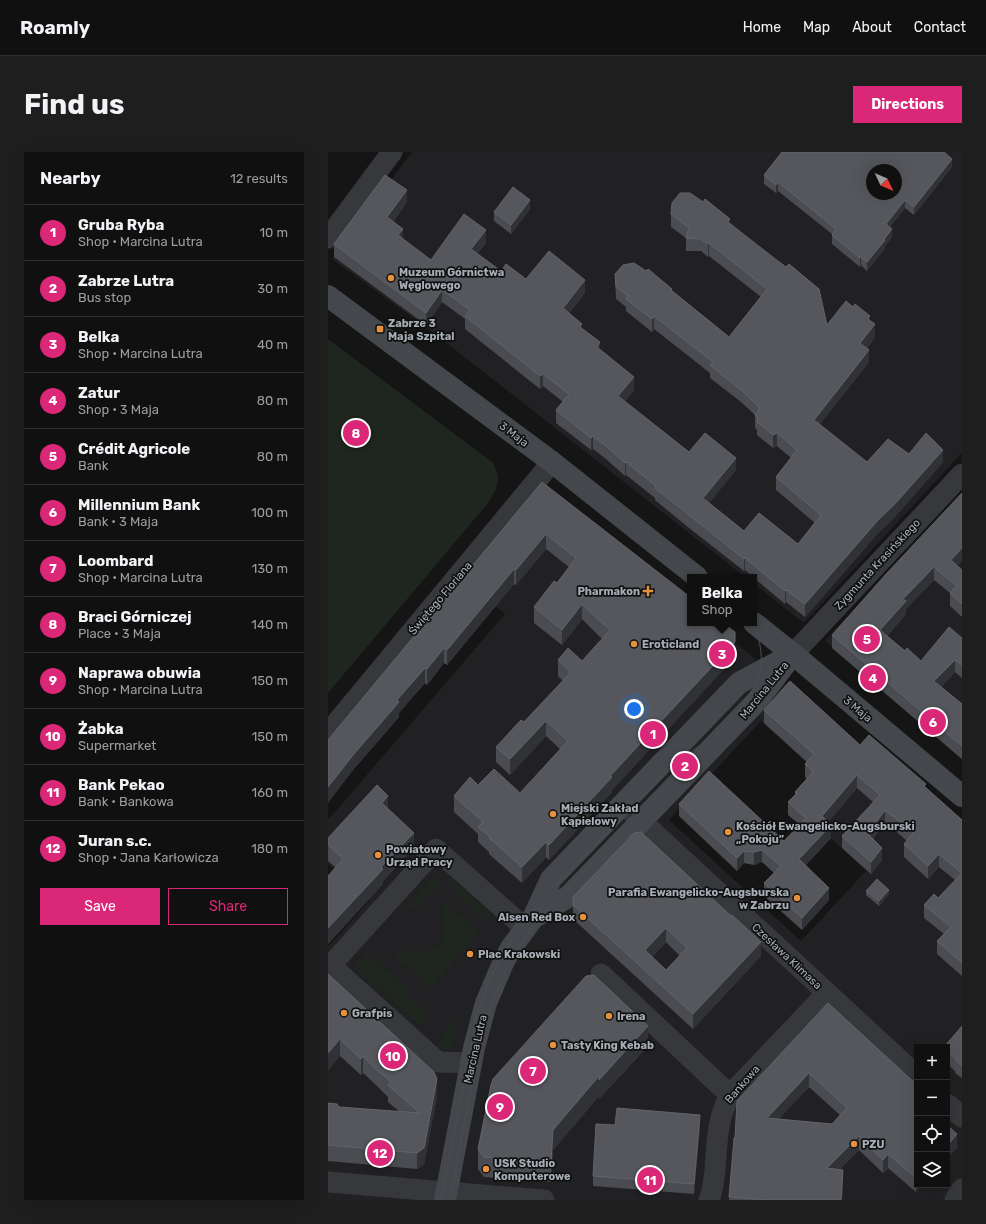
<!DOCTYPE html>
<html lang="en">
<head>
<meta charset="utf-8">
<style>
	body { margin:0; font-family:Rubik,sans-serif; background:#1e1e1e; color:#f1f3f6 }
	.controls { position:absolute; right:12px; bottom:12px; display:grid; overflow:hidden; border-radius:0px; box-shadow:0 4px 16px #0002 }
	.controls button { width:36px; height:36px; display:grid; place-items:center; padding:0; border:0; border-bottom:1px solid #303030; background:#101010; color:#f1f3f6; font:20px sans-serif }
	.compass { position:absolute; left:538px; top:12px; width:36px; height:36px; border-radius:50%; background:#101010; box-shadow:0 4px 16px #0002; rotate:134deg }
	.you { position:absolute; left:306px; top:557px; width:14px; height:14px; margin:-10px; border:3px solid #fff; border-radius:50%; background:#1a73e8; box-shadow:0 0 0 6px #1a73e833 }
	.badge { display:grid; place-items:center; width:26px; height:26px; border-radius:50%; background:#db2777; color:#fff; font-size:13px; font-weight:700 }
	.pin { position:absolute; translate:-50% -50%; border:2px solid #fff; box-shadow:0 1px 4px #0006 }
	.popup { position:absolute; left:359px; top:422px; width:70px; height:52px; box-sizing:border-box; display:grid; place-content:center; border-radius:0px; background:#101010; filter:drop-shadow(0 1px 3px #0005); font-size:13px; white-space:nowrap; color:#9c9d9f }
	.popup b { font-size:15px; color:#f1f3f6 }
	.popup::after { content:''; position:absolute; left:50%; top:100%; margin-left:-8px; border:8px solid transparent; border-top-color:#101010 }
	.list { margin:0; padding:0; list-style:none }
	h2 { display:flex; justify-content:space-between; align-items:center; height:52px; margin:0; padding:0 16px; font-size:17px }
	h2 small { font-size:13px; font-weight:400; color:#9c9d9f }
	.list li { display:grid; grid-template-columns:26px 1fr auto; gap:12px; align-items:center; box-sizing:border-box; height:56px; padding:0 16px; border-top:1px solid #303030 }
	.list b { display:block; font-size:15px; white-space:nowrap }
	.list p { margin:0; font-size:13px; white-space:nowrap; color:#9c9d9f }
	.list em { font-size:13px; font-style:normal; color:#9c9d9f }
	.actions { display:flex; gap:8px; padding:12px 16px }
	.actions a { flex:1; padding:9px 0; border:1px solid #db2777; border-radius:0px; text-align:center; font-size:14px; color:#db2777 }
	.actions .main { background:#db2777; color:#fff }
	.icon { flex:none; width:22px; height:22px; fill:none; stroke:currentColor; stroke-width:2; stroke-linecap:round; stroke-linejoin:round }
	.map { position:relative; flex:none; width:634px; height:1048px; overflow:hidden; border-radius:0px }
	header { display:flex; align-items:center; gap:24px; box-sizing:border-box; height:56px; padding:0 20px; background:#101010; border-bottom:1px solid #303030 }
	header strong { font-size:19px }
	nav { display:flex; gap:22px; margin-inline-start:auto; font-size:14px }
	.intro { display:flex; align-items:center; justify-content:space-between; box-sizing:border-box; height:96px; padding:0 24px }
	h1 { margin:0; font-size:28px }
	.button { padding:10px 18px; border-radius:0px; background:#db2777; color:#fff; font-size:14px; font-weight:700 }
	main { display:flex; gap:24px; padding:0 24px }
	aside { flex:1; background:#101010; border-radius:0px; box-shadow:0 4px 16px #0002 }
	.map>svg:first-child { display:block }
	.built { fill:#212123; fill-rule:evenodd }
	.green { fill:#1f261f }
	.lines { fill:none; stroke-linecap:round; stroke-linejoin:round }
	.street { stroke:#36383b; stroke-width:21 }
	.secondary { stroke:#44474b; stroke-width:22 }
	.tram { stroke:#4b4e52; stroke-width:1 }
	.wall { fill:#4b4c51; fill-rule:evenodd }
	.shaded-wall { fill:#313235 }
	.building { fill:#55575c; stroke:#62646a; fill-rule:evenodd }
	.poi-dot { fill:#e5913d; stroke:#101011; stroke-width:1.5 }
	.labels { text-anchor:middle; stroke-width:3.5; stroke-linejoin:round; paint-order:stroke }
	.poi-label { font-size:11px; font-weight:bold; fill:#a7aeb6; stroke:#101011; text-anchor:start }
	.street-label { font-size:11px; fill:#a7aeb6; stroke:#101011 }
</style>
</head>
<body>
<header>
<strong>Roamly</strong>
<nav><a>Home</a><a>Map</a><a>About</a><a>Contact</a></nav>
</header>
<div class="intro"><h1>Find us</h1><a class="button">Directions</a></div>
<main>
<aside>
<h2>Nearby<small>12 results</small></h2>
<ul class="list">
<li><span class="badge">1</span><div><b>Gruba Ryba</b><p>Shop · Marcina Lutra</p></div><em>10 m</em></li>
<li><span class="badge">2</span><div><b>Zabrze Lutra</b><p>Bus stop</p></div><em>30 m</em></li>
<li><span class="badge">3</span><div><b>Belka</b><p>Shop · Marcina Lutra</p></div><em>40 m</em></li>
<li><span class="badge">4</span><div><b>Zatur</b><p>Shop · 3 Maja</p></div><em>80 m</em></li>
<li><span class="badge">5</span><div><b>Crédit Agricole</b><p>Bank</p></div><em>80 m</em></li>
<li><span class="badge">6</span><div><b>Millennium Bank</b><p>Bank · 3 Maja</p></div><em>100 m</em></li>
<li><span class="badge">7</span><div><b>Loombard</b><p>Shop · Marcina Lutra</p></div><em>130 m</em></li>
<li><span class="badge">8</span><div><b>Braci Górniczej</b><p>Place · 3 Maja</p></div><em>140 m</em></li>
<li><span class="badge">9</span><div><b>Naprawa obuwia</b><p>Shop · Marcina Lutra</p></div><em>150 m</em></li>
<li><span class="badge">10</span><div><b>Żabka</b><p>Supermarket</p></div><em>150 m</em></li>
<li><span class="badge">11</span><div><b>Bank Pekao</b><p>Bank · Bankowa</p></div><em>160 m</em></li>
<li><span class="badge">12</span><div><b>Juran s.c.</b><p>Shop · Jana Karłowicza</p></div><em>180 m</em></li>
</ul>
<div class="actions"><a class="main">Save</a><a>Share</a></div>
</aside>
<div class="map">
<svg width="634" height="1048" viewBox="0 0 634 1048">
	<rect width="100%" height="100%" fill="#151516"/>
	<path class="built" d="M84,0H634V301L476,471L426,432V425H417L111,185L4,107ZM544,18H568V42H544Z
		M212,339L362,471H382L410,493L472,544L634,683V1048H0V793L1,794L42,748L0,712V668L177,462L137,431ZM433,569L503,633L477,662L538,719L473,789L341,668ZM589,895H619V1033H589Z
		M634,340V608L497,489Z"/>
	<path class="green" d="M0,187L164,310C174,327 170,335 160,351L0,541Z
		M106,724L113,730L87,759L80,754Z
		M121,726L127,730L162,762L163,765L162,768H157L121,736Z
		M117,751L151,780L102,836L68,805L72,799C88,800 113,804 116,781C117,773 114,764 113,756Z
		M39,801L82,838L78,842L102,863L93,874L26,816Z
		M127,865L128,867L127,893L122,897L115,898L108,894Z"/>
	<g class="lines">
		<path class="street" d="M0,86L64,0
			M465,502L634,322
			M0,581L224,310
			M295,652L589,924
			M0,811L110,910L143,911
			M3,813L108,697L197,776
			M273,822L402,943
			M619,952L634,965
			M0,1030L216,1048
			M381,1048C385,1038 386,1028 387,1018C389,992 389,966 402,943L499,841
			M627,1048L634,1037"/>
		<path class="secondary" d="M0,144L224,310L369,425
			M426,471L465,502L634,644
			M205,766L241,744L429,549L461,507
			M117,1048L146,896L158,851L175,811L183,796L205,766L223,727L411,531L465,502"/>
		<path class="tram" d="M0,139L226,307L375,425
			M113,1048L149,862C164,816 182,785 213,748L336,622L369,595
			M122,1048C129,1012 135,976 142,940C156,870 169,814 218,759L406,564C431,535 443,508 424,471"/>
	</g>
	<path class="wall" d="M624,15L586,63L577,56L562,75L564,85L557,94V96L539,119L533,113L532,115L504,92V82L450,39L448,41L436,32V23Z
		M79,50L65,70L75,87L103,108L158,91L149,102L173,119L198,127L257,141L241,161L306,238L297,249L361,300L408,318L381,351L416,379L470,392L487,371L448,338V325L463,306L449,294L445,296L429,283V278L427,276V263L413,250L382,226V221L326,177L324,180L298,159V155L288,147L287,122L344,139L401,185L433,145L381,104L380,105L373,99H358V86L343,75V62L402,71L499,173L542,168L547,185L539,196L541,210L492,272L539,310L581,302L615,310L565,367L551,380L477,465L458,450L457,452L426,426V425H425L417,418L416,419L361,376L327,348V346L298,323L297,324L278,307L265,297L263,298L228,271V258L235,250L215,234L212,237L137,177V167L114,150L98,173L6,105V92Z
		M202,57L183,82L166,69V60Z
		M214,330L407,505L284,638V640L221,708L218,705L194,731L161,702V700L150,690V682L126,660V644L150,633L192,641L232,597L218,584L182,623L168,610V595L196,570L235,529L230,524V508L254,509L274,487L254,467L234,493L206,471V455L229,431L241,415L218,397L188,433L186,432L119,513L116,511L99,533L97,531L82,548L71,561V565L26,617Z
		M634,341L629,414L634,418V465L622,454V441L606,428L578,457V462L559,484L577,499L593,509L634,486V526L627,520L613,535L634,552V607L504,496V483Z
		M436,558L532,593L598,636L634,668V824L609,802V789L616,782L596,766V753L610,746L627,728L611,715L600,727L576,705V692L579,689L557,670L545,687L554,708L543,722L514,696V684L545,650L529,636L500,670L503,686L478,713L501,748L474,778L436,744V731L446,721L434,710L426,713L416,711L409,719L351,664V652L456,689L472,673L460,663V650L467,643V640L479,627L477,625V612L479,610L436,571Z
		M60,657L86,696L55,729V732L0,792V724L8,716L0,709V686Z
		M538,739L561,742L551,754L538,743Z
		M245,745L433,804L365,877L245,767ZM338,790L352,804L338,818L324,805Z
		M0,822L109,944L96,1012L89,1017L0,1009V951L11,955L72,960L60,950V945L48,933L35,921L33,923L12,904L0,918Z
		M500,851L589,933L588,1040L560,1016L555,1021L531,998L511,1018L515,1032L514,1048H401L407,986ZM481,935L512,963L504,972L450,967Z
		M634,874V926L627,921V919L619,912V895Z
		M320,894L271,947V944L225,998L223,1030L156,1025L150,1017V997Z
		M287,973H372L366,1042L265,1034V1024Z"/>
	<path class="shaded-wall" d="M624,7V15L586,63V55Z
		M450,30V39L448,41V33Z
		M79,38V50L59,78V65Z
		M202,48V57L183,82V73Z
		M577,48V56L558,80V72Z
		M75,77V90L70,83Z
		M564,77V85L557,94V96L539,119V110Z
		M158,78V91L143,110V97Z
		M381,91V104L380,105V92Z
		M533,105V113L532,115V106Z
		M257,128V141L235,168V156Z
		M114,138V150L98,173V161Z
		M326,164V177L324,180V167Z
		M547,172V185L532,204V191Z
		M272,190V203L269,195Z
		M541,198V210L486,280V268Z
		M215,222V234L212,237V224Z
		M306,225V238L290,257V244Z
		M449,281V294L445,296V283Z
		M265,284V297L263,298V286Z
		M615,298V310L565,367L551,380L477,465V452L551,367Z
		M408,306V318L375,359V346Z
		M298,310V323L297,324V311Z
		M218,382V397L188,433V418Z
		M634,396V409L623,420V408Z
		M417,406V418L416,419V407Z
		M606,415V428L578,457V462L552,491V478L575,447Z
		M186,417V432L119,513V498Z
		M458,438V450L457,452V439Z
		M254,452V467L234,493V478Z
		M407,490V505L284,638V640L221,708V693L282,624Z
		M116,496V511L99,533V517Z
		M627,508V520L606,542V529Z
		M97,516V531L71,561V565L26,617L0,651V635L26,602L69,548Z
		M218,569V584L182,623V607Z
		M529,623V636L494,677V664Z
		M60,644V659L54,651Z
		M557,658V670L540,694V682Z
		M503,673V686L471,720V707Z
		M86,681V696L55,729V732L0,792V776L53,715Z
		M218,690V705L194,731V715Z
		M554,696V708L543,722V710Z
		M434,698V710L426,713V700Z
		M416,699V711L409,719V706Z
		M611,702V715L600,727V714Z
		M501,736V748L474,778V766Z
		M561,738V742L551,754V749Z
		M338,776V790L317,812V798Z
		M433,790V804L365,877V862Z
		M320,874V894L271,947V944L225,998L223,1030V1011L225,978L271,924Z
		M12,887V904L0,918V901Z
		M35,904V921L33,923V907Z
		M481,921V935L439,980V966Z
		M109,927V944L96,1012L89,1017V1001Z
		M372,963V973L366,1042V1032Z
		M629,982V996L619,1007V994Z
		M531,984V998L499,1030V1016Z
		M560,1002V1016L555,1021V1008Z
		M515,1018V1032L514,1048H513Z
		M589,1025V1033H594L588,1040V1026Z"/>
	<path class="building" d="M454,0H616L624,7L586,55L577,48L558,72L564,77L556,87L557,88L539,110L533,105L532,106L504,83L508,77L450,30L448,33L436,23ZM544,18H568V42H544Z
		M57,23L79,38L59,65L75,77L70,83L103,108L136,62L158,78L143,97L173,119L178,112L198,127L221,99L257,128L235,156L254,172L252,175L272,190L269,195L306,225L290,244L361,300L377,281L408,306L375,346L416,379L431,361L470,392L493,363L448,325L469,298L449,281L445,283L429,270L430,266L427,263L432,256L413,238L382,213L385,210L326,164L324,167L298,147L300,144L288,135L287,122L295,113L306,111L318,119L320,117L344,137L343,138L401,185L439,137L381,91L380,92L373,87L358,86L361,76L343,62L344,51L352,41H362L375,50L377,47L402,67L400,70L446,106L458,115L461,112L491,137L499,173L518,149L525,155L527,152L542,164L540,167L547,172L532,191L541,198L486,268L539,310L560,287L581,302L598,281L615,298L565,354L551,367L477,452L458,438L457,439L417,406L416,407L361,363L327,336L328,334L298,310L297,311L278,294L265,284L263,286L228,258L241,242L215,222L212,224L137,164L142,158L114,138L98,161L6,92Z
		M185,35L202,48L183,73L166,60Z
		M214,330L362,445V471H395L407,480V490L282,624L284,625L221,693L218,690L194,715L161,686L162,685L150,675L155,670L126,644L142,625L150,633L166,617L192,641L240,589L218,569L182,607L168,595L193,568L196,570L243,520L230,508L240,496L254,509L282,478L254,452L234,478L206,455L226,429L229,431L248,406L218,382L188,418L186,417L119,498L116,496L99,517L97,516L82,533L69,548L71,550L26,602L0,635V588Z
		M634,341V396L623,408L634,418V452L622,441L629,434L606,415L575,447L578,449L552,478L577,499L579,496L593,509L621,475L634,486V513L627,508L606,529L634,552V594L504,483L559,421Z
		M462,529L532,593L541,583L598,632L596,634L634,668V811L609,789L623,775L596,753L606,742L610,746L634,721L611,702L600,714L576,692L585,681L557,658L540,682L554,696L543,710L514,684L552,643L529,623L494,664L503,673L471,707L501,736L474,766L436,731L453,714L434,698L426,700L416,699L409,706L351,652L381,619L456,689L478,666L460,650L469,641L467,640L485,620L477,612L486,602L436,558Z
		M49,633L60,644L54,651L86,681L53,715L55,717L0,776V724L15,707L0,693V686Z
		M313,680L403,764L404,763L433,790L365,862L245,753V745L306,681ZM338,776L359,796L338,818L317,798Z
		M549,727L561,738L551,749L538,739Z
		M0,822L106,920L109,927L96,996L89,1001L0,993V951L9,952L11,955L92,961L60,933L63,930L48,917L35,904L33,907L12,887L0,901Z
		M266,823L320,874L271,928V924L225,978L223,1011L156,1005L150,997L163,933L165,927L258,824Z
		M500,851L589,933V945L587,947L589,949V1025L588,1026L560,1002L555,1008L531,984L499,1016L515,1018L513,1048H440L401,1045L406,986H407L409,949ZM481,921L519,956L504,972L439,966Z
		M634,874V914L627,908L628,907L619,899V895H616Z
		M289,956L372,963L366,1032L265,1024L268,972L287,973Z
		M619,973L629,982L619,994Z"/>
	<g class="poi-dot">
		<circle cx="63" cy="126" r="4"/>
		<rect x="48" y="173" width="8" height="8" rx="2"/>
		<path d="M318 433h4v4h4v4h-4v4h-4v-4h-4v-4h4z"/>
		<circle cx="306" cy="492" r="4"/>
		<circle cx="225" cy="662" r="4"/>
		<circle cx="400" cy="680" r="4"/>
		<circle cx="50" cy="703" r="4"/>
		<circle cx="469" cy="746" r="4"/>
		<circle cx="255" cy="765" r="4"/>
		<circle cx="142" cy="802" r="4"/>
		<circle cx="16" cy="861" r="4"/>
		<circle cx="281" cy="864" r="4"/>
		<circle cx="225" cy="893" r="4"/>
		<circle cx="526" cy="992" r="4"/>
		<circle cx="158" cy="1017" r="4"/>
	</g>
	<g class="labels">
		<g class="poi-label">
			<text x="71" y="124">Muzeum Górnictwa<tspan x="71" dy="13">Węglowego</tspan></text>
			<text x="60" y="175">Zabrze 3<tspan x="60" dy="13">Maja Szpital</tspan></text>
			<text x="312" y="443" text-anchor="end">Pharmakon</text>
			<text x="314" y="496">Eroticland</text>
			<text x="233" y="660">Miejski Zakład<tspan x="233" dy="13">Kąpielowy</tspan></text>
			<text x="408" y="678">Kościół Ewangelicko-Augsburski<tspan x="408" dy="13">„Pokoju”</tspan></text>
			<text x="58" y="701">Powiatowy<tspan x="58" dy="13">Urząd Pracy</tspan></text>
			<text x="461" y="744" text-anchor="end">Parafia Ewangelicko-Augsburska<tspan x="461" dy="13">w Zabrzu</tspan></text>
			<text x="247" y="769" text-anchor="end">Alsen Red Box</text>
			<text x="150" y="806">Plac Krakowski</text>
			<text x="24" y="865">Grafpis</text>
			<text x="289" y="868">Irena</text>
			<text x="233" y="897">Tasty King Kebab</text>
			<text x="534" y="996">PZU</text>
			<text x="166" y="1015">USK Studio<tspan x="166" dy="13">Komputerowe</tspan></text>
		</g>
		<g class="street-label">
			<text transform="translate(186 282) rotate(37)" y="4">3 Maja</text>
			<text transform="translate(549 412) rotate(-47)" y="4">Zygmunta Krasińskiego</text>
			<text transform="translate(112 446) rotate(-50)" y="4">Świętego Floriana</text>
			<text transform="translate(436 538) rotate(-51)" y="4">Marcina Lutra</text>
			<text transform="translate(530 557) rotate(40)" y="4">3 Maja</text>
			<text transform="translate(459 804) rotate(43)" y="4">Czesława Klimasa</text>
			<text transform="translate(147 897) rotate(-77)" y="4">Marcina Lutra</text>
			<text transform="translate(414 932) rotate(-49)" y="4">Bankowa</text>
		</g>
	</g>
</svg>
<div class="controls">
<button>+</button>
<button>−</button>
<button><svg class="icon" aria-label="locate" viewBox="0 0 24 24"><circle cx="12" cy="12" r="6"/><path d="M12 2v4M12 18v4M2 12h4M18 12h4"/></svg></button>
<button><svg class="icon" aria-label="layers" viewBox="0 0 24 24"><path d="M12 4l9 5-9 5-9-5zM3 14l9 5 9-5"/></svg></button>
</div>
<svg class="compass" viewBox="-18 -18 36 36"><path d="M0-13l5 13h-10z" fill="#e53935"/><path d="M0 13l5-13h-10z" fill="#9c9d9f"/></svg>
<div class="you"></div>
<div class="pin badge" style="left:325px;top:582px">1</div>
<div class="pin badge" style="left:357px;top:614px">2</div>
<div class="pin badge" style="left:394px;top:502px">3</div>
<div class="popup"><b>Belka</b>Shop</div>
<div class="pin badge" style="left:545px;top:526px">4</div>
<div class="pin badge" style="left:539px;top:487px">5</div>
<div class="pin badge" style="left:605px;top:570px">6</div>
<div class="pin badge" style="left:205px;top:919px">7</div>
<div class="pin badge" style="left:28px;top:281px">8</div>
<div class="pin badge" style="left:172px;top:955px">9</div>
<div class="pin badge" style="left:65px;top:904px">10</div>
<div class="pin badge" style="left:322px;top:1028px">11</div>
<div class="pin badge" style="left:52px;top:1001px">12</div>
</div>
</main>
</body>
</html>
